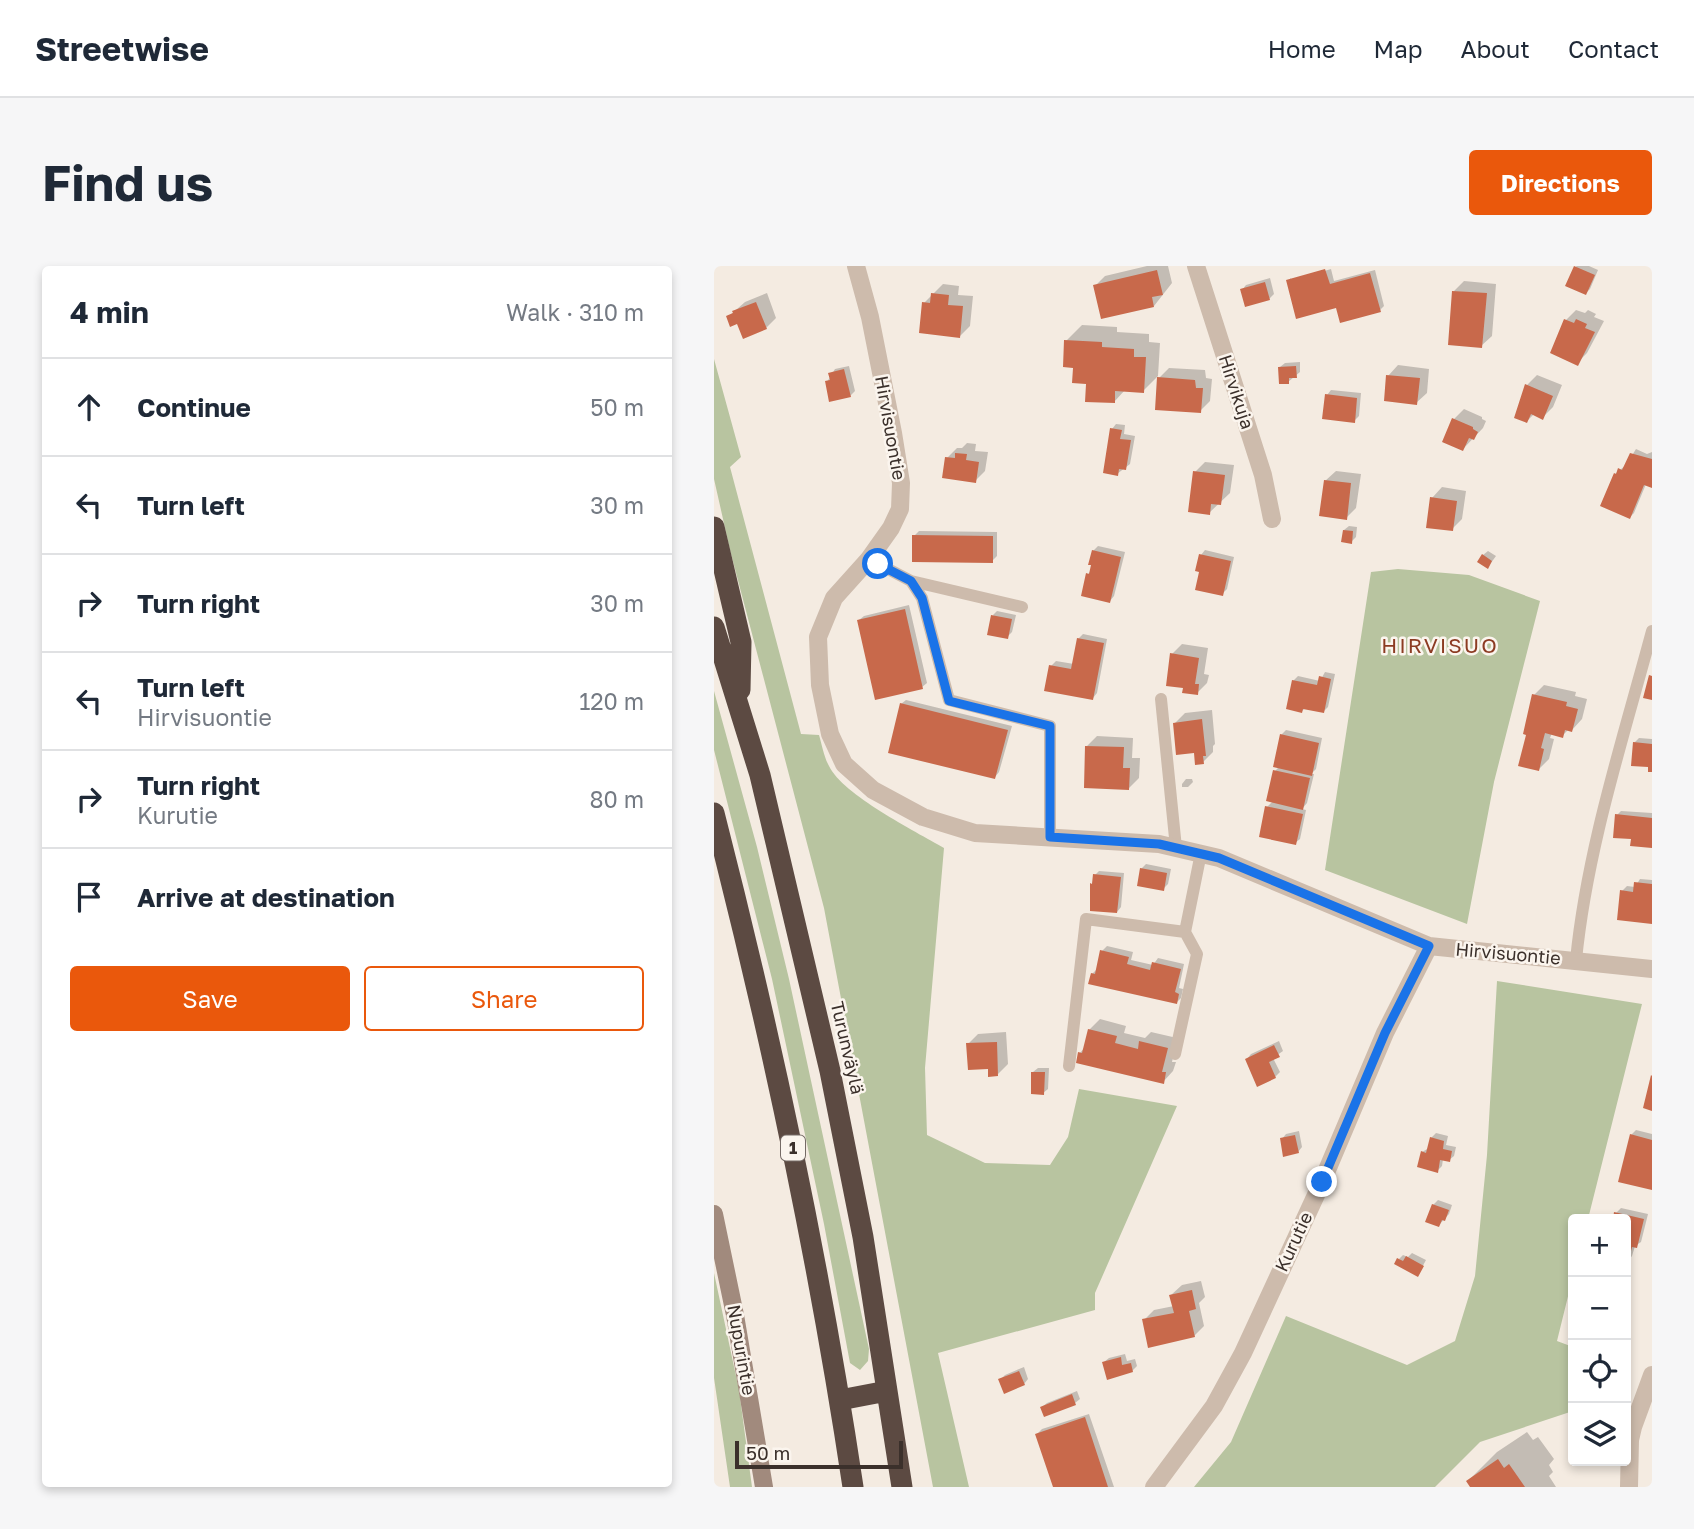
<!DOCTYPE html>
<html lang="en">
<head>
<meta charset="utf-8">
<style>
	body { margin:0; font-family:"Golos Text",sans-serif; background:#f6f6f7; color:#1f2937 }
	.controls { position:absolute; right:21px; bottom:21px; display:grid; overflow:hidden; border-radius:7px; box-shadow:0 4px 10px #0003 }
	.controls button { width:63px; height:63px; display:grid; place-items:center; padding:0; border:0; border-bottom:2px solid #e0e1e3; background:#fff; color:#1f2937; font:35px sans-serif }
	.scale { position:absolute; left:21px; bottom:18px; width:168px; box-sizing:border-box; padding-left:7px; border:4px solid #3b302b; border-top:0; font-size:19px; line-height:24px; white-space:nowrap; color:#3b302b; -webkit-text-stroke:5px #fbf5ee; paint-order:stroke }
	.stop { position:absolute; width:21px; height:21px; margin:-16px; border:5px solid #1a73e8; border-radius:50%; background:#fff }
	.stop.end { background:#1a73e8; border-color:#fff; box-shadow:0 2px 7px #0008 }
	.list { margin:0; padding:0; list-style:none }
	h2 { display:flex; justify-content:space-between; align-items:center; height:91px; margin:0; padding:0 28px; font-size:30px }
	h2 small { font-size:23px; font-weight:400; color:#747a83 }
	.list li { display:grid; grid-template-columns:46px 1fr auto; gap:21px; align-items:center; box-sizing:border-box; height:98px; padding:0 28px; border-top:2px solid #e0e1e3 }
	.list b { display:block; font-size:26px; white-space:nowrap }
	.list p { margin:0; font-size:23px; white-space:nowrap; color:#747a83 }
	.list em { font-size:23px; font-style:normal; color:#747a83 }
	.actions { display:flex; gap:14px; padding:21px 28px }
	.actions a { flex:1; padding:16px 0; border:2px solid #ea580c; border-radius:7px; text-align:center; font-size:24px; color:#ea580c }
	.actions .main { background:#ea580c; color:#fff }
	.icon { flex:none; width:38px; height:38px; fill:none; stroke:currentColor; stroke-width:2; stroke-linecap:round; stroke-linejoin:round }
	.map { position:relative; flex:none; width:938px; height:1221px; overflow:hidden; border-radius:7px }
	header { display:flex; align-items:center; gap:42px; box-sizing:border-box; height:98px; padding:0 35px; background:#fff; border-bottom:2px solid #e0e1e3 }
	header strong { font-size:33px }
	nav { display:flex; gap:38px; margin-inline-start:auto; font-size:24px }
	.intro { display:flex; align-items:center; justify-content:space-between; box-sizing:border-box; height:168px; padding:0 42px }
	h1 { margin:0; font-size:49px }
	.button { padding:18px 32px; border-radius:7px; background:#ea580c; color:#fff; font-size:24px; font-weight:700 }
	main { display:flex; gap:42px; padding:0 42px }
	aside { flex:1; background:#fff; border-radius:7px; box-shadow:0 4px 10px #0003 }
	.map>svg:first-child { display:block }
	.green { fill:#b8c4a0 }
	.shadow { fill:#0003 }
	.building { fill:#c8694b }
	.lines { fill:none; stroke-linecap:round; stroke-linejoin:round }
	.service { stroke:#cdbbac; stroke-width:12 }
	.minor { stroke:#cdbbac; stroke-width:18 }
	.secondary { stroke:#a18a7d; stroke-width:18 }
	.motorway { stroke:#5c4a42; stroke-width:21 }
	.route { stroke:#1a73e8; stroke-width:9 }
	.labels { text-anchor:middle; stroke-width:5; stroke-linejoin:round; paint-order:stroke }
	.shield { fill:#fbf5ee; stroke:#756b66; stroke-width:2 }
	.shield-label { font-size:16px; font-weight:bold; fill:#3b302b }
	.street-label { font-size:18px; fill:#3b302b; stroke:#fbf5ee }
	.quarter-label { font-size:21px; letter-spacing:2px; fill:#8c3b22; stroke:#fbf5ee }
</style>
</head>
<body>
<header>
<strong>Streetwise</strong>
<nav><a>Home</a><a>Map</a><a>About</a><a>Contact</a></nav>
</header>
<div class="intro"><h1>Find us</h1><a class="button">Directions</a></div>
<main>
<aside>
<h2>4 min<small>Walk · 310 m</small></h2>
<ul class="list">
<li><svg class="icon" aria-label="ahead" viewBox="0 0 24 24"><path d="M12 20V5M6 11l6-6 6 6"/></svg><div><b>Continue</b></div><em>50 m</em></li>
<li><svg class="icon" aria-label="left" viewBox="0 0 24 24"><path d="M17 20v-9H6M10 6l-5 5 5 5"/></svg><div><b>Turn left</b></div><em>30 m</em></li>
<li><svg class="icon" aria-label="right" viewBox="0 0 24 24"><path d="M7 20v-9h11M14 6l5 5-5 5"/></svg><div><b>Turn right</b></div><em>30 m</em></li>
<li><svg class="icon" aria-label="left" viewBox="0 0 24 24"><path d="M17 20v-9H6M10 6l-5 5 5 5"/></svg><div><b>Turn left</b><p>Hirvisuontie</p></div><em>120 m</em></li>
<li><svg class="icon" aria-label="right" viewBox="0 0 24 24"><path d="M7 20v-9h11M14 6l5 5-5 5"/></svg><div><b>Turn right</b><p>Kurutie</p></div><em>80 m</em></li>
<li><svg class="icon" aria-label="arrive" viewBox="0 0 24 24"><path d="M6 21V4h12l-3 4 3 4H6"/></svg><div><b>Arrive at destination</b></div></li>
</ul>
<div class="actions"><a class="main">Save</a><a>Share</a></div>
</aside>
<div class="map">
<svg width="938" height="1221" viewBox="0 0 938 1221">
	<rect width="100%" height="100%" fill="#f4ebe1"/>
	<path class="green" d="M0,93L27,191L16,201L87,468L105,469C108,479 110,491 115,500C129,529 201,565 230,582L211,802L213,869L271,897L336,899L354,871L365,823L463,840L381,1027V1044L224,1087L255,1221H219L110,642L16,284L0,213Z
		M684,303L755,309L826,335L780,516L753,658L611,604L657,306Z
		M0,425L43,581L75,713L155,1083L154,1095L146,1104L136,1097L110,958L58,713L0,484Z
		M783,715L928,738L874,953H859V1010L843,1075L859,1081V1145L766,1176L721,1221H480L517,1176L572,1050L693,1099L741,1075L761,1010L773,889Z
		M0,1007L25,1124L38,1221H16L0,1112Z"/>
	<path class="shadow" d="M433,0H454L458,17L440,40L381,20L391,10Z
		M862,0H875L884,4L876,23L872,27Z
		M617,3L620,15L661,4L670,40L666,44L623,40L574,15L577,12V15Z
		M556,12L560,28L555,33L528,24L532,19Z
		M750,15L782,18L778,70L767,80L740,25Z
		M229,18L245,20L244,29L259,30L256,60L246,70L210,37Z
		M53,27L62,52L52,62L24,56L14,51L31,36Z
		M862,44L871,47L874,44L882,48L880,51L890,55L873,87L863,97L852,54Z
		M368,59L403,61V66L435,68V76L446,77L444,110L429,125L411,124L400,136L374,116L361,100L352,75Z
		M586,96V106L574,116L566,101L571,97Z
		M684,99L715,103L713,127L702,137L674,110Z
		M135,100L141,125L136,130L113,116L121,103Z
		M455,102L491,104L492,112L498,113L496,135L486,145L445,112Z
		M823,109L848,119L839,141L829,151L820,148L813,155V119Z
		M617,124L647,127L645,150L640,155L613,129Z
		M750,143L768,151V153L772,155L769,162L749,183L740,153Z
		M402,158L411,159L410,168L421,170L416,198L403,208L398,163Z
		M253,177L262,178L261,185L274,186L271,205L261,215L233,192L243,182H248Z
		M922,183L933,188L938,186V220L932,218L920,247L916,251L901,208L912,199Z
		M491,196L520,199L516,227L495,247L481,206Z
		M622,205L647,208L642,242L632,252L611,215Z
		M728,221L752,225L748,253L738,263L718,232Z
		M635,260L643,261L642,271L637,276L630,264Z
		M205,265L283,266V290L278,295L200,270Z
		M384,280L411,286L400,330L396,335L374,308L378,304L379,285Z
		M491,284L520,291L513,323L508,328L487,305V289Z
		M774,285L782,290L774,301L769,289Z
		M195,339L213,417L208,421L145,354L150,350Z
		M283,345L302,349L298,366L293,371L279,349Z
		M369,368L393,373L383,427L379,432L337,400L342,395L360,398L364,373Z
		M468,378L494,382L490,408L495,409L493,417L483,427L471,420L458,388Z
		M611,406L621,408L614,441L610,445L591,442L588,445L579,415L584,410L606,415Z
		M830,419L862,426L861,430L873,433L868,453L858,464L855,463L848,470L838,467L836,472L840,473L835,493L825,503L814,468L820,429Z
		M192,434L298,460L285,506L281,511L187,438Z
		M498,444L501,478L499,480V486L489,496L461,457L471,447Z
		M572,464L608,472L602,503L597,508H600L593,537L588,543L592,544L586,573L581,577L553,541L559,535L561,505L565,501L567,469Z
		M383,470L419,472L418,492H426L425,512L415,522L373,480Z
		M925,472L938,473V505L920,477Z
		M472,513H478L479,516L474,521H468V518Z
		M907,545L938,547V580L918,572L903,549Z
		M432,598L457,603L454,618L449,623L427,603Z
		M385,605L410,607L407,641L403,646L378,618L381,609Z
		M926,613L938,614V656L908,625L913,620L921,621Z
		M393,680L419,686L417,694L439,699L444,692L470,698L465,722L469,723L467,732L462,737L378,708L384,702L388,685Z
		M386,753L412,760L410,767L431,772L437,766L463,772L458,796H462L459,805L449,816L366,787L371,781L375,764Z
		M292,766L294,798L284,808L254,778L264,768Z
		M565,775L569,785L559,792L566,806L561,811L533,793L537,788Z
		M324,802H335L334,823L329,827L319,806Z
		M922,864L938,868V922L917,869Z
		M585,865L588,881L584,886L568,873L572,868Z
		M722,867L734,870L732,879L742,881L740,890L735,894L729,893L728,900L723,905L708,886L715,882L717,872Z
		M724,934L738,939L735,948L725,959L719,939Z
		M907,942L934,948L927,976L921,980L918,990L914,995L912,994V953H900L902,947Z
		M698,987L712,994L704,1009L685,993L689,989L694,991Z
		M487,1015L491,1031L485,1037L490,1060L480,1070L430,1054L440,1044L460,1040L457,1029L468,1019Z
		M912,1030L917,1032L912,1049Z
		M411,1088L413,1095L421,1093L423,1100L418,1105L390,1096L395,1092Z
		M310,1101L314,1113L310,1118L286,1114L291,1109Z
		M363,1125L366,1133L361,1137L331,1149L328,1141L333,1137Z
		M375,1148L400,1221H341L323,1168L328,1163Z
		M813,1166L819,1174L824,1171L840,1193L835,1199L839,1206L835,1210L842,1221H758L754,1215L783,1186Z"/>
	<path class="building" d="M860,0L881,9L872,29L851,20Z
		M611,3L616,18L656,7L667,46L626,57L622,42L582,53L572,14Z
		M443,4L449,29L438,31L440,41L387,53L379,19Z
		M551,16L556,34L531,41L526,23Z
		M738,25L773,27L768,82L734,79Z
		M217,27L235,29L234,39L249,40L246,72L205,67L208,36L216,37Z
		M42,36L53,63L29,73L23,58L16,61L12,50L19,47L18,45Z
		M850,53L860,57L862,53L873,58L871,62L881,66L864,100L836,87Z
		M350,74L388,76V81L420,83V91H432L430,127L401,125V137L371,136L372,118L358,117L359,102L349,101Z
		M582,100L583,112H575V118H565L564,101Z
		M130,103L137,131L115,136L111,115L116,114L114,107Z
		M672,109L706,112L703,139L670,135Z
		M443,111L481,114L482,122H489L487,147L441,144Z
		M811,118L839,130L829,154L817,148L813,157L800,152Z
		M611,128L643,132L641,157L608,153Z
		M738,152L759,161V163L764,166L760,174L755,172L749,185L728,176Z
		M396,162L408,164L406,173L417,174L412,204L405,203L404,210L389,207Z
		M241,187L253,188L252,194L265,196L262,217L228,212L231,191L241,192Z
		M916,187L938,193V222L930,219L916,253L886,240L900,207L902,208L904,202L908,204Z
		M479,205L511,209L507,239L497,238L496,249L474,246Z
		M610,214L637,217L633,254L605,250Z
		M716,231L743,235L739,265L712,262Z
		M629,264L639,265L638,278L627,276Z
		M198,269L279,270V297L198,296Z
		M378,284L407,291L396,337L367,330L372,307L375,308L377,299H374Z
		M485,288L517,295L509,330L481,324L485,306L481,305Z
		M768,288L778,295L774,303L763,296Z
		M191,343L209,423L161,434L143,354Z
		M277,349L298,353L294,373L273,369Z
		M363,372L390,377L379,434L330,425L335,399L357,403Z
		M456,387L485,392L481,418H485L484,429L468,427L469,422L452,420Z
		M935,409L938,410V434L929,432Z
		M605,410L617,413L610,447L589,443L588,447L572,443L578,414L603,419Z
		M818,428L853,436L852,440L864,443L858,466L851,464L849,472L831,467L827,482L830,483L825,505L804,500L812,469L809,468Z
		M186,437L294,464L281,513L174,487Z
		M488,453L492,490H489L490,498L481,499L480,487L462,489L459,457Z
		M566,468L605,477L598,510L559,501Z
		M919,476L938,478V506H934V501L917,500Z
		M371,480L410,481L409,502H416L415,524L370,522Z
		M559,504L596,512L589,544L552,535Z
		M551,540L589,548L582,579L545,571Z
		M901,548L938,552V582L916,580L917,573L899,572Z
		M426,602L453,607L450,625L423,620Z
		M379,608L407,611L403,647L376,645V617L378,618Z
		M920,616L938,618V658L903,654L906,624L919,626Z
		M386,684L415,691L413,698L436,704L438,696L467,703L461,726L465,728L463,738L374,718L377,707L381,708Z
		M374,763L403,770L401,777L424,783L425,775L454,782L448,806H452L450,818L362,797L364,786L368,787Z
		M283,776L284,810L274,811V803L254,804L252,777Z
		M560,779L566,791L555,796L562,812L543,821L531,793Z
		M317,806H331L330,829L317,828Z
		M937,809L938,810V845L929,842Z
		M916,868L938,874V924L904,916Z
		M581,869L585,887L569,891L566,872Z
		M716,871L730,875L729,883L738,885L736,896L726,894L724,907L703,901L707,885L712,887Z
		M718,938L735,944L731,955L728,954L725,961L711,956Z
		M900,946L930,953L923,982L918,981L914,997L912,996V953H899Z
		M692,990L710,1000L704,1011L680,998L683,992L689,995Z
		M478,1024L482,1043L475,1045L481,1071L434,1082L428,1053L460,1047L455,1029Z
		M407,1091L408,1099L417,1097L419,1106L393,1114L388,1096Z
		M305,1105L311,1119L290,1128L284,1113Z
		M358,1128L362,1139L330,1151L326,1141Z
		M371,1151L394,1221H339L321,1168Z
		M784,1193L790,1202L795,1198L811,1221H756L752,1215Z"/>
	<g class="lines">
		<path class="service" d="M155,293L197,315L308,341
			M197,315L208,332L235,434L336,460V571
			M447,433L462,582
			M862,694C873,583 909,473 938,365
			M461,788L483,688L471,666L487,587
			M355,800L372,653L471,666"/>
		<path class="minor" d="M142,0L156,51L179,167L187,217L186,243L177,262L155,293L120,332L104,371L106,419L116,468L130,498L159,524L209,551L261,567L445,578L505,592L715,680L938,703
			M482,0L549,209L558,253
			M440,1221L500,1140L529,1087L608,916L671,767L715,680
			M915,1221L916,1174L919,1161L938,1109"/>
		<path class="secondary" d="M0,948L21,1049L50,1221"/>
		<path class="motorway" d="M0,261L27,376L26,424
			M0,361L46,509L116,805L149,971L188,1221
			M0,547C57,769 105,994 139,1221
			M126,1134L173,1125"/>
	</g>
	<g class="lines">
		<path class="route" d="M164,298L197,315L208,332L235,435L336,460V571L445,578L505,592L715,680L671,767L608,916"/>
	</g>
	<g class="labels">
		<rect class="shield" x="67" y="869.5" width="24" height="25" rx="5"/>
		<g class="shield-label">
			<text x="79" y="888">1</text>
		</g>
		<g class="street-label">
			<text transform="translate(522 126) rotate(72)" y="6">Hirvikuja</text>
			<text transform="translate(176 162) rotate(80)" y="6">Hirvisuontie</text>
			<text transform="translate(794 688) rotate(5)" y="6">Hirvisuontie</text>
			<text transform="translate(133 782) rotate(77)" y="6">Turunväylä</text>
			<text transform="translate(580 976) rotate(-65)" y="6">Kurutie</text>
			<text transform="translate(27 1084) rotate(80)" y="6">Nupurintie</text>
		</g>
		<g class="quarter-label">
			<text x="726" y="387">HIRVISUO</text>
		</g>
	</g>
</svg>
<div class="controls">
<button>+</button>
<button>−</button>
<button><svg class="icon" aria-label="locate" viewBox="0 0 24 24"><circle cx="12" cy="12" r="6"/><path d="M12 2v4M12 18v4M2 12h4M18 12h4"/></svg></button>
<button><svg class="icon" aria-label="layers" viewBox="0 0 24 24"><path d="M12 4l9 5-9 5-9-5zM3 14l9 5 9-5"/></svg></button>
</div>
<div class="scale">50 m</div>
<div class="stop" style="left:164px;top:298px"></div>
<div class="stop end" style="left:608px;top:916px"></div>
</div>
</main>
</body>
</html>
